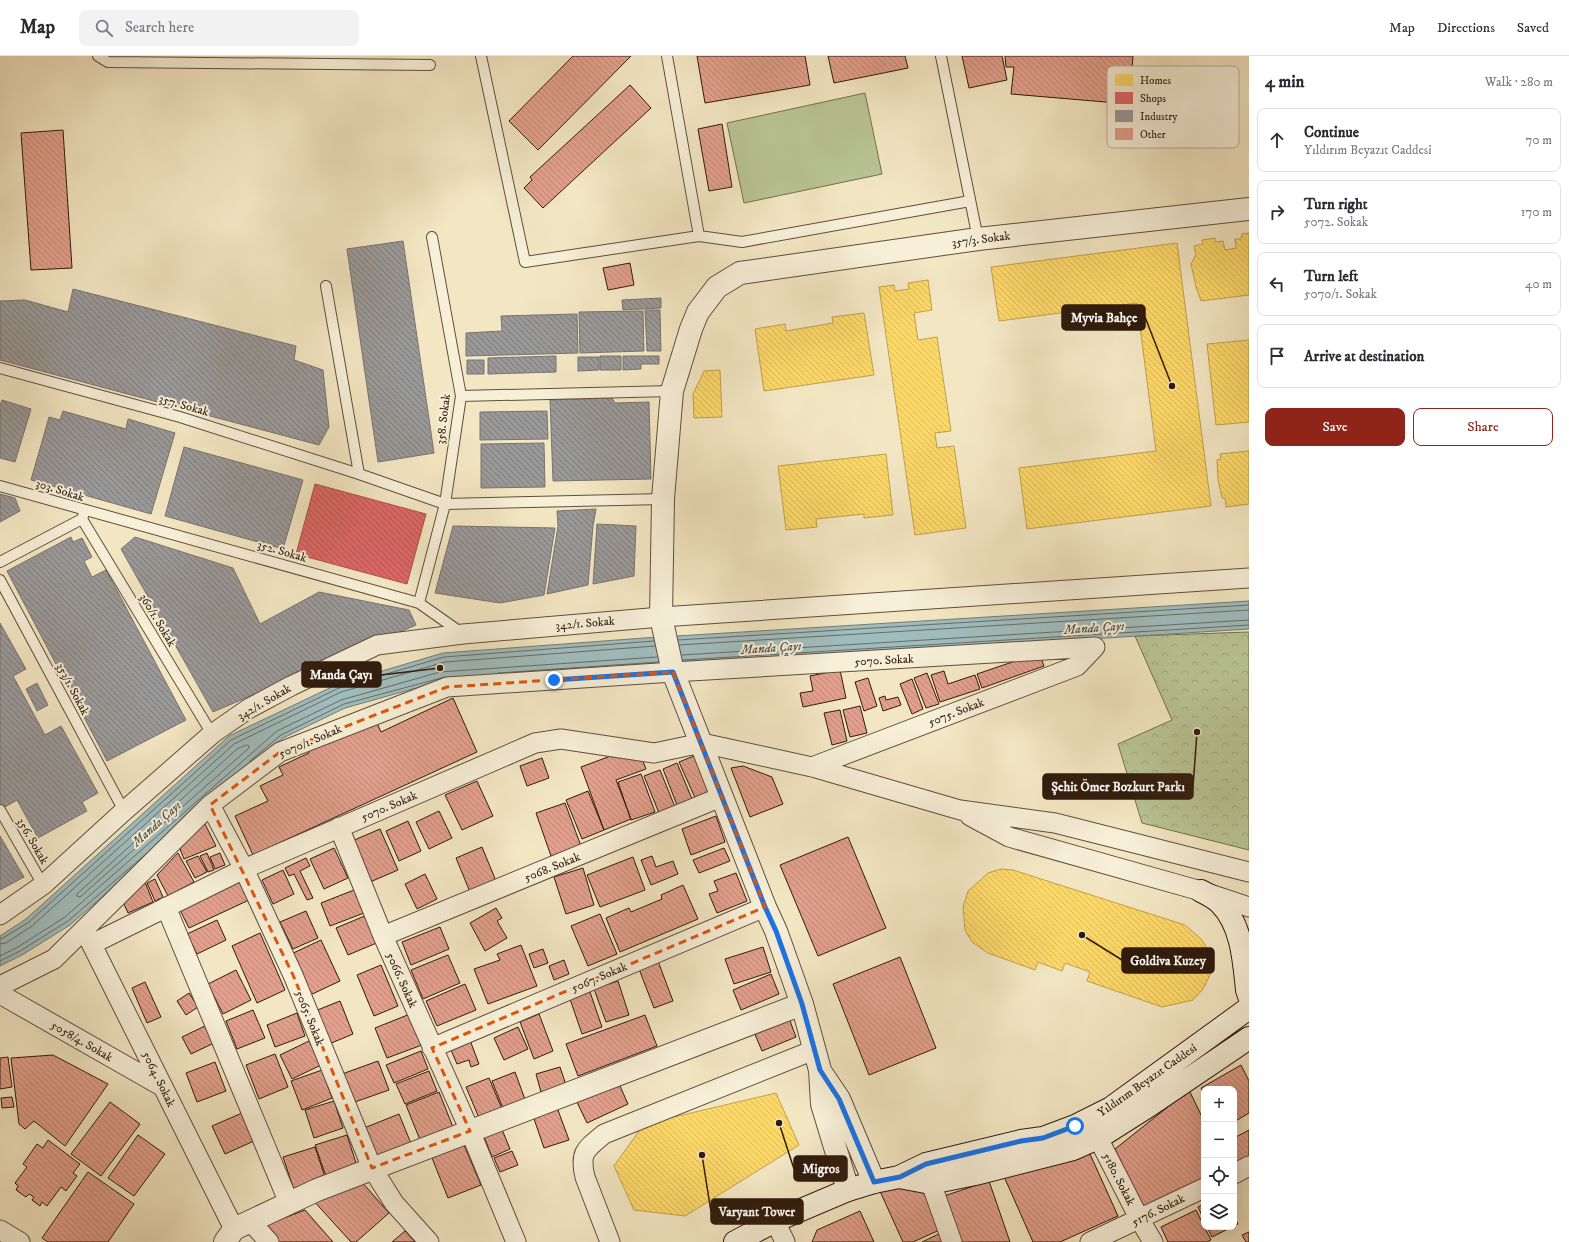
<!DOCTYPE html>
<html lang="en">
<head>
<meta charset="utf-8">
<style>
	body { margin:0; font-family:"IM FELL DW Pica",serif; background:#f2f2f3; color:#2b2b33 }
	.controls { position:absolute; right:12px; bottom:12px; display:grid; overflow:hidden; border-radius:8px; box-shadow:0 4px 16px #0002 }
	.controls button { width:36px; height:36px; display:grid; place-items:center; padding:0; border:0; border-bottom:1px solid #e1e1e2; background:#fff; color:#2b2b33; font:20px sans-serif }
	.stop { position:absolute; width:12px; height:12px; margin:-9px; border:3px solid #1a73e8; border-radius:50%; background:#fff }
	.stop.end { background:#1a73e8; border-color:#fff; box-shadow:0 1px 4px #0008 }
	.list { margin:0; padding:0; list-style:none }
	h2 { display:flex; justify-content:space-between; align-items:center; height:52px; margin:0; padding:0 16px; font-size:17px }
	h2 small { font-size:13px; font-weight:400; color:#7c7c81 }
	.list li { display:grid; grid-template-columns:26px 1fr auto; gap:12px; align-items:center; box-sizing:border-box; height:64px; margin:0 8px 8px; padding:0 8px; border:1px solid #e1e1e2; border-radius:8px }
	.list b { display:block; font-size:15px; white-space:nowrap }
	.list p { margin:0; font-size:13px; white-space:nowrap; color:#7c7c81 }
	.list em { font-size:13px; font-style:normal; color:#7c7c81 }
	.actions { display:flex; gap:8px; padding:12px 16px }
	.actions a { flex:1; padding:9px 0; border:1px solid #8f2418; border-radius:8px; text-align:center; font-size:14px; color:#8f2418 }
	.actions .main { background:#8f2418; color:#fff }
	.icon { flex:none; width:22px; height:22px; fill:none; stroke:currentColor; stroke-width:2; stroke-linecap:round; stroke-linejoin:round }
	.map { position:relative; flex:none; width:1249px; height:1186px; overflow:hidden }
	header { display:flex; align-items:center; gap:24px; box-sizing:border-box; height:56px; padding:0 20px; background:#fff; border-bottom:1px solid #e1e1e2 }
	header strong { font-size:19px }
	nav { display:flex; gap:22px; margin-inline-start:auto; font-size:14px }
	.search { width:280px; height:36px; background:#f2f2f3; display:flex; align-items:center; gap:10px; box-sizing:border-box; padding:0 14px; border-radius:8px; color:#7c7c81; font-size:15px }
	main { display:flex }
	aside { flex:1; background:#fff }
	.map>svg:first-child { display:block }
	.grass { fill:#b9c595; stroke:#747050 }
	.forest { fill:url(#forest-crowns); stroke:#747050 }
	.water { fill:#a0bdbe; stroke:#737c77 }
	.homes { fill:url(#homes-back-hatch); stroke:#c1a04b }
	.shops { fill:url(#shops-back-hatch); stroke:#ab504b }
	.industry { fill:url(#industry-back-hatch); stroke:#79736f }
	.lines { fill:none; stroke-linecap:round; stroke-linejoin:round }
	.shore { stroke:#686c65; stroke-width:1 }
	.building { fill:url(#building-back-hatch); stroke:#2f1b0c }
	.service-casing { stroke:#604e3a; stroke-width:12 }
	.minor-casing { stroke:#604e3a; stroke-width:21 }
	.tertiary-casing { stroke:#604e3a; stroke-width:24 }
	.secondary-casing { stroke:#2f1b0c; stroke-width:24 }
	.service { stroke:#f7efd8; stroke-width:10 }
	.minor { stroke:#f7efd8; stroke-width:19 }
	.tertiary { stroke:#f7efd8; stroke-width:22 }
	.secondary { stroke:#f7efd8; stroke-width:22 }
	.route { stroke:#1a73e8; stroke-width:5 }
	.marked { fill:none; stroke:#df560c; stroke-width:3; stroke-dasharray:8 5; stroke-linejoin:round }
	.labels { text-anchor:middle; stroke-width:4; stroke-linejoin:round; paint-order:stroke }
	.street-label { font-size:12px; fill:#2f1b0c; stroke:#f7efd8 }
	.water-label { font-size:13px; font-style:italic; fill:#57544a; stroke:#f7efd8 }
	.key { fill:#f7efd8; stroke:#bbaf9b; stroke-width:1 }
	.key-label { font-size:11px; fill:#2f1b0c }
	.leader { fill:none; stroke:#2f1b0c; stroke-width:1.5 }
	.callout-dot { fill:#2f1b0c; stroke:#f7efd8; stroke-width:1.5 }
	.callout { fill:#2f1b0c; stroke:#2f1b0c; stroke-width:1.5 }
	.callout-label { font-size:13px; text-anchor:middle; font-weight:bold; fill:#fff }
</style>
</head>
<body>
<header>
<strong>Map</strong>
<div class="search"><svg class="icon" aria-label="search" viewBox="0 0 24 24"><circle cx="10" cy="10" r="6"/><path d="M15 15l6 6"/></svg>Search here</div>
<nav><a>Map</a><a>Directions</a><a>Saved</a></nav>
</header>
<main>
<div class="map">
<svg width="1249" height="1186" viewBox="0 0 1249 1186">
	<defs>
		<pattern id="forest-crowns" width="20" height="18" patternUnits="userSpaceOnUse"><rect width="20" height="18" fill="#b9c595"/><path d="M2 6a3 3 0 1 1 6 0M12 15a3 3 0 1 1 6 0" fill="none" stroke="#9fa97f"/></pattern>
		<pattern id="homes-back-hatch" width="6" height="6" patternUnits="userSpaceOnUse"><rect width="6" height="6" fill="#ffd966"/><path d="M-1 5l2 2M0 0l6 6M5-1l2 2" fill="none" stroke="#dbba57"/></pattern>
		<pattern id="shops-back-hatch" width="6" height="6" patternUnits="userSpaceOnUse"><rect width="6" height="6" fill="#e06666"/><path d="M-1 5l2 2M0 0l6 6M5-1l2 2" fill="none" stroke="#b65352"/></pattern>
		<pattern id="industry-back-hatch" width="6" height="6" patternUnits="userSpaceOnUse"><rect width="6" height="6" fill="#999"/><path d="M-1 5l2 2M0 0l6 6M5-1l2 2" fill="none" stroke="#7d7c7b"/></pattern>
		<pattern id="building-back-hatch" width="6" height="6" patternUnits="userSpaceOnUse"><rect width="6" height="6" fill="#e39f8b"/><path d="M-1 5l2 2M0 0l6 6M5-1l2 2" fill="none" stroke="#c38877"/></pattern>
	</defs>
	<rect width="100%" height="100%" fill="#f3e7c3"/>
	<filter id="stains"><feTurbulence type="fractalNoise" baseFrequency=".005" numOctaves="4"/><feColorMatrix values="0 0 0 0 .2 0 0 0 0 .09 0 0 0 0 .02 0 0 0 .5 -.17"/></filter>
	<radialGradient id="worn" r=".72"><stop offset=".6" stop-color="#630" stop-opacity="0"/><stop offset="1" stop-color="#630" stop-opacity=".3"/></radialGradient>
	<path class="grass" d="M865,37L882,118L744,147L727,67Z"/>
	<path class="forest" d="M1249,576V794L1142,767L1118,688L1172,664L1135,580Z"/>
	<path class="water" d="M1249,545V573L691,608L441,625L345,652L283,682L70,869L22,899L0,910V880L26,863L229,680L338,628L443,597L644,582Z"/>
	<path class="homes" d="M1249,177V239L1201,245L1196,231L1191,208L1196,199L1194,190L1203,188L1202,184L1215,182V186L1223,185L1225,194L1236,192L1235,183H1241L1242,178Z
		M1177,187L1211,450L1027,473L1019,412L1156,395L1137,247L999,265L991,211Z
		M928,224L932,254L914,257L918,284L937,281L951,375L935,377L937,392L954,390L966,472L915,479L879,231L894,229L895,235L909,233L908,227Z
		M864,257L874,319L764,335L755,273L785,268L786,275L833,267L832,261Z
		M1249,284V366L1216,369L1207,288Z
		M720,314L722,361L694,362L693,338L704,315Z
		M1249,395V448L1226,451L1225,442H1222L1218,423L1217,404L1221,403L1220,398Z
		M886,398L893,459L864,462V458L816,463L817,471L786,474L778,410Z
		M1001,813L1013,814L1185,869L1201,883L1211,898L1210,919L1203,933L1193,944L1162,951L1087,925L1090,916L1065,907L1062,915L1038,906L1035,914L988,897L972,886L965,874L963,851L968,835L988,817Z
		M776,1037L799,1089L685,1160L634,1154L614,1110L644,1068Z"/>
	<path class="shops" d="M315,428L426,458L407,528L296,498Z"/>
	<path class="industry" d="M403,185L434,397L378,406L347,193Z
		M73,233L296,290L294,304L323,314L329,371L319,389L0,304V245L25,244L68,256Z
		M661,242V252L623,254L622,244Z
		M645,254H660L661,295H647Z
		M643,255L644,295L580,297L579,256Z
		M577,258L578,297L466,300V277L502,275L501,260Z
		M556,300V316L488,318V302Z
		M600,300H621V314H600Z
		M623,300H659V308H641V313L623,314Z
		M578,301H599V314L578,315Z
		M467,304H484V318H467Z
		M612,342L615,347L649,346L651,423L553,425L550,344Z
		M2,344L31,353L15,406L0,402V350Z
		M63,355L126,373L128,363L175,377L151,458L31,424L49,361L60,364Z
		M547,355L548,383L480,384V356Z
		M544,387L545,431L481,432V388Z
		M184,391L303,424L283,493L165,460Z
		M0,438L15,442L20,455L0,466Z
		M596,453L593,470L588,529L547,538L558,470L557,455Z
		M597,468L636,470L634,520L593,528Z
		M453,470L555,472L544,539L500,547L435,537Z
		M71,481L73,486L82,482L92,501L84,505L92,521L106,514L186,664L107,705L7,515Z
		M135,481L233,512L260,568L319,536L409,554L416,569L213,656L121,493Z
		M0,567L26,613L13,620L45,679L61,670L98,737L82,746L87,755L38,782L17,744L3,752L0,746Z
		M37,627L48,649L37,655L26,633Z
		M0,780L24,821L0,834Z"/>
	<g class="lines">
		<path class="shore" d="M678,584L1249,549
			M679,589L1249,554
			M682,599L1249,564
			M683,604L1249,569
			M498,617L659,606
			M247,689L249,690V692L80,841L77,840V838L237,693Z
			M250,705L281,679L344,648L445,621
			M0,883L3,882L29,866L231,684L339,632L444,601L654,585
			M0,888L6,887L32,870L234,688L341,636L445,606L655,590
			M0,900L18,891L65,861L277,675L341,644L440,616L657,601
			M0,905L20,895L68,865L146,798"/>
	</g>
	<path class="building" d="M573,0H631L538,94L509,65Z
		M697,0H805L810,29L705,47Z
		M828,0H905L908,12L834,27Z
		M962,0H1002L1007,24L969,32Z
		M1005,0H1133L1129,48L1011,38L1014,11H1006Z
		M630,29L651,52L543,152L524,132L532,124L530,121Z
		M722,68L732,131L709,135L698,73Z
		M63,74L72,212L31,214L21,77Z
		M630,207L634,229L608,234L603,212Z
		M1039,597L1044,610L982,632L977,618Z
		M840,614L846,642L803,651L800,637L813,635L810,620Z
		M944,615L948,628L975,619L980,633L940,646L931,619Z
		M927,617L939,648L926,652L914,622Z
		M868,622L877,650L864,655L855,626Z
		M912,623L923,653L912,658L900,628Z
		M885,640L886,644L898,641L901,649L883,655L879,642Z
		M453,642L477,696L253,799L235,760L268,745L260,730L283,719L279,711L309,697L306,691L374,660L381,676Z
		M860,650L867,677L850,681L843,654Z
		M840,654L847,685L832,689L824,657Z
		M624,695L641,700L646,713L616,724L631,763L604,774L581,711Z
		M694,700L710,738L696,744L679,706Z
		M542,702L549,722L527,730L520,710Z
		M677,707L692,743L677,749L663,713Z
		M743,710L772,721L783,748L750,761L731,712Z
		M660,714L675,751L659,757L644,720Z
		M641,718L655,756L631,764L618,726Z
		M477,725L493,760L462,774L445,739Z
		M588,735L604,774L582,783L566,744Z
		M565,747L581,790L551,800L536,757Z
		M439,755L452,782L429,793L416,766Z
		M716,760L725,786L691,799L682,773Z
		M408,765L421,795L399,805L386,775Z
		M205,768L216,790L184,803L180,793L194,774Z
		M380,773L398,814L370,826L352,785Z
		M848,781L886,872L818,900L780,809Z
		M482,791L496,825L470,836L456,802Z
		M334,792L348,822L324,833L310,803Z
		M724,792L730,805L699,817L693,804Z
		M178,797L194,826L168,840L157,819Z
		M207,797L214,814L208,816L200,800Z
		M220,797L225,809L215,813L210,801Z
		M198,800L207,816L195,822L186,805Z
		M652,800L656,811L673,805L678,818L651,829L641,804Z
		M633,801L645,834L600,851L587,819Z
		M306,802L310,810L300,815L313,842L307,844L294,818L289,820L285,812Z
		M583,812L594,849L566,858L554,821Z
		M283,814L294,838L273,848L262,824Z
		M736,817L747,845L717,857L709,838L718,835L714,825Z
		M425,818L437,843L417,853L405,828Z
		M238,821L249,844L189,872L178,850Z
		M155,823L163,841L155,845L147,827Z
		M145,826L153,846L128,857L123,846Z
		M683,829L698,863L620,896L606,862L629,852L631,856L662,843L661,839Z
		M354,834L364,857L330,870L321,847Z
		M496,852L502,862L497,865L507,882L485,895L470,867Z
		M306,855L318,882L293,893L280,866Z
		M600,858L617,898L588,910L571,870Z
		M367,859L379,886L348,899L336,872Z
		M217,864L226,884L197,898L187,878Z
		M440,871L449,893L411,909L402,886Z
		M260,877L285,934L257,947L232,890Z
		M321,884L340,925L308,940L289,899Z
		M521,889L537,930L488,948L474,913L500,904L497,898Z
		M763,891L771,916L734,928L725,903Z
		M543,893L548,907L534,912L529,898Z
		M448,899L460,927L423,943L411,914Z
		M900,901L936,992L869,1019L833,928Z
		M564,904L569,918L554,924L549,910Z
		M658,905L673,945L654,952L639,913Z
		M381,909L398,950L374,960L357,919Z
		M236,914L251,944L223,958L208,928Z
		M771,918L779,938L741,954L733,934Z
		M618,925L629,959L606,966L594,933Z
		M145,926L161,961L147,967L132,932Z
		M465,928L476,954L437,970L426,945Z
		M590,936L602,971L582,978L570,943Z
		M189,937L198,951L186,959L177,945Z
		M340,945L353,978L329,988L315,955Z
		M253,954L265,982L237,993L226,965Z
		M297,957L305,980L275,991L267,969Z
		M410,958L422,989L387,1002L375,972Z
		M539,958L553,995L534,1003L520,966Z
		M645,959L657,990L578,1020L566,988Z
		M789,962L796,981L762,995L754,976Z
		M205,970L214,987L191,998L182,981Z
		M518,971L528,993L504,1004L494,982Z
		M468,979L479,1008L471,1011L469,1004L457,1008L448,987Z
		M309,985L321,1009L292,1023L280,999Z
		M421,995L428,1013L394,1027L386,1009Z
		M275,998L288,1031L259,1043L246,1009Z
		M53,999L108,1028L65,1090L34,1065L25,1073L19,1068L11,1002Z
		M8,1001L12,1031L0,1033V1002Z
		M378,1005L389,1034L352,1047L342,1018Z
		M215,1006L226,1035L197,1046L186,1017Z
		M1241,1009L1249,1025V1057L1234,1066V1033H1204V1038L1201,1032Z
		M560,1011L566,1029L541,1036L536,1018Z
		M322,1014L332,1042L302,1054L291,1025Z
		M429,1015L437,1035L405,1048L396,1028Z
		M515,1016L526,1046L504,1055L492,1025Z
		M616,1021L628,1048L587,1067L574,1040Z
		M489,1022L502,1053L479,1062L466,1031Z
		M1189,1034L1204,1065V1124L1144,1153L1115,1093Z
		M439,1036L453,1071L420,1084L406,1049Z
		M12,1041L14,1051L2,1052L1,1042Z
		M334,1045L343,1072L314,1082L305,1054Z
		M110,1046L140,1068L101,1120L71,1098Z
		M555,1046L569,1084L544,1092L531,1054Z
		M242,1057L254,1085L225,1098L212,1070Z
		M399,1058L412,1090L377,1104L364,1072Z
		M501,1071L510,1093L492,1101L483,1078Z
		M1249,1074V1102L1236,1109L1234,1105V1082Z
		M138,1079L165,1098L134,1140L108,1122Z
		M347,1079L358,1113L327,1123L315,1089Z
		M48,1084L80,1108L73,1117L77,1120L66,1135L61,1131L47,1150L42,1146L40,1150L32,1144L34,1141L29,1138L26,1141L16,1134L18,1130L15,1127L27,1111L23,1108L37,1088L43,1092Z
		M464,1089L481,1129L448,1142L432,1102Z
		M315,1091L326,1124L294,1134L283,1101Z
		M512,1095L518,1109L500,1116L494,1102Z
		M1090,1098L1118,1160L1060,1186H1033L1002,1116Z
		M88,1116L134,1148L108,1186H48L42,1182Z
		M361,1125L389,1157L356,1186H351L312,1143Z
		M989,1125L1010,1186H956L941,1141Z
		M924,1129L944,1172L913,1186H903L879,1133Z
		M1204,1148V1164L1198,1151Z
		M305,1154L333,1186H277L263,1170Z
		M1196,1154L1211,1184L1207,1186H1168L1161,1171Z
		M860,1155L874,1186H812L817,1174Z
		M1234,1160L1238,1168L1234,1170Z
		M1207,1171H1232L1212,1181Z
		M405,1175L415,1186H392Z
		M943,1176L948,1186H922Z
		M1249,1176V1186H1246L1242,1179Z"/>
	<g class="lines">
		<g class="service-casing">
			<path id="service" d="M98,0L108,6L430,9
				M481,0L525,206L699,180
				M667,0L699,180L742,186L970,145
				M941,0L978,183
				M326,230L359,418
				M0,312L180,361L359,418L445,448L663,443
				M461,340L672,335
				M0,430L419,547L463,578
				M82,463L212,678
				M0,506L82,463L84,457
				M0,524L124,755
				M419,547L445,448L461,340L432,181
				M0,754L43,829"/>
		</g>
		<g class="minor-casing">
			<path id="minor" d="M812,711L1077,610L1095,591
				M210,749L244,813L293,919L372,1112L394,1147L429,1186
				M970,760L1009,781L1201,835L1249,851
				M339,771L383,880L470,1075L516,1186
				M166,851L289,1147
				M0,859L43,829L124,755L212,678L248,653L291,630L377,589L463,578L661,561L1249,522
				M86,877L234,1173
				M383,880L721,741
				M92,888L244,813L535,687L561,683L654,697L702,687L812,711L960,754L1055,767L1249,816
				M0,930L54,903L210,749L280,696L447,631L673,616L1095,591
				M0,938L163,1031
				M432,992L765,851
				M1098,1082L1140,1164L1153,1186
				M927,1113L931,1127L952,1186
				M1234,1118L1249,1110
				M250,1165L269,1186
				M775,1165L785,1186
				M0,1174L20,1186
				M610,1186L585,1121C579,1096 586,1093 604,1078L814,994
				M1090,1186L1204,1132"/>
		</g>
		<g class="tertiary-casing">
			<path id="tertiary" d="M820,1015L839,1043L874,1126
				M848,1134L822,1048L820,1014L802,948L776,875L765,851L673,616L661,561L663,443L672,335L691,273L698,256L717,231L740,217L978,183L1249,153
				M225,1186L234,1173L317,1134L802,948"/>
		</g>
		<g class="secondary-casing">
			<path id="secondary" d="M1201,835C1207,838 1215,842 1220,847C1242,869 1244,905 1247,934L1249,940
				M899,1121L931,1127L975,1118L1073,1093L1098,1082L1150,1049L1249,982
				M735,1186L775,1165L848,1134L874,1126L899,1121L926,1108L1021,1085L1043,1082L1075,1070L1111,1052L1249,952"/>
		</g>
		<use href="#service" class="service"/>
		<use href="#minor" class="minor"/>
		<use href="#tertiary" class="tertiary"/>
		<use href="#secondary" class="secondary"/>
	</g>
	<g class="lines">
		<path class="route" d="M554,624L673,616L765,851L776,875L802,948L820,1014L839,1043L874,1126L900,1121L926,1108L1021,1085L1043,1082L1075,1070"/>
	</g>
	<path class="marked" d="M673,616L765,851L432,992L470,1075L372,1112L293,919L210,749L280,696L447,631Z"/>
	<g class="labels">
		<g class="street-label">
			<text transform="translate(981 183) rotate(-7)" y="4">357/3. Sokak</text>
			<text transform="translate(184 349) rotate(16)" y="4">357. Sokak</text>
			<text transform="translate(443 363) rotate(-83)" y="4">358. Sokak</text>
			<text transform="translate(60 434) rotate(17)" y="4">303. Sokak</text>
			<text transform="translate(282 495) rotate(16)" y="4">352. Sokak</text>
			<text transform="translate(158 564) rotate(59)" y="4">360/1. Sokak</text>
			<text transform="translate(585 567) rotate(-5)" y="4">342/1. Sokak</text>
			<text transform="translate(884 604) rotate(-3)" y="4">5070. Sokak</text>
			<text transform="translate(73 633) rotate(62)" y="4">353/1. Sokak</text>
			<text transform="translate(264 646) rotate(-30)" y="4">342/1. Sokak</text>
			<text transform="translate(956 656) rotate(-21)" y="4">5075. Sokak</text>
			<text transform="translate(310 685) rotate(-23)" y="4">5070/1. Sokak</text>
			<text transform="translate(389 750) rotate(-23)" y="4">5070. Sokak</text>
			<text transform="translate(33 785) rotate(60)" y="4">356. Sokak</text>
			<text transform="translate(552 811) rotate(-22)" y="4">5068. Sokak</text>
			<text transform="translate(599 921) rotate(-23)" y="4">5067. Sokak</text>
			<text transform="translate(402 924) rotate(66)" y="4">5066. Sokak</text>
			<text transform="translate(310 962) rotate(68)" y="4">5065. Sokak</text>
			<text transform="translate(82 985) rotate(30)" y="4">5058/4. Sokak</text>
			<text transform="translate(159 1023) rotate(64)" y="4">5064. Sokak</text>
			<text transform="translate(1147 1024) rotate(-35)" y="4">Yıldırım Beyazıt Caddesi</text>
			<text transform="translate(1119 1123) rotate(63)" y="4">5180. Sokak</text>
			<text transform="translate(1158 1154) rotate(-26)" y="4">5176. Sokak</text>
		</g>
		<g class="water-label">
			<text transform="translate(1094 571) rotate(-4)" y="5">Manda Çayı</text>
			<text transform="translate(771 591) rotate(-4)" y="5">Manda Çayı</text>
			<text transform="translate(156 767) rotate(-42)" y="5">Manda Çayı</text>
		</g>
	</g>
	<rect x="1107" y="10" width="132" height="82" rx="6" class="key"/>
	<rect x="1115" y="18" width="18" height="12" fill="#ffd966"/>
	<rect x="1115" y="36" width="18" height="12" fill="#e06666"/>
	<rect x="1115" y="54" width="18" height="12" fill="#999"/>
	<rect x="1115" y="72" width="18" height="12" fill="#e39f8b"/>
	<g class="key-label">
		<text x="1140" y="28">Homes</text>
		<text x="1140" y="46">Shops</text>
		<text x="1140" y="64">Industry</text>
		<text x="1140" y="82">Other</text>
	</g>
	<path class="leader" d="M1172 330L1145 261M440 612L381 619M1197 676L1193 731M1082 879L1122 904M779 1067L794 1113M702 1099L711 1156"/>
	<g class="callout-dot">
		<circle cx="1172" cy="330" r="4"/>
		<circle cx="440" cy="612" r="4"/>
		<circle cx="1197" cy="676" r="4"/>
		<circle cx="1082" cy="879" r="4"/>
		<circle cx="779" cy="1067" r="4"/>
		<circle cx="702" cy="1099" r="4"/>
	</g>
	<g class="callout">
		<rect x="1062" y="249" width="83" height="25" rx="4"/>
		<rect x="302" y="606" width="79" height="25" rx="4"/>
		<rect x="1043" y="718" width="150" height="25" rx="4"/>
		<rect x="1122" y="892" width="92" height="25" rx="4"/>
		<rect x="794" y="1100" width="53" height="25" rx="4"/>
		<rect x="711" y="1143" width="92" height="25" rx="4"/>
	</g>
	<g class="callout-label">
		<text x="1104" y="266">Myvia Bahçe</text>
		<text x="341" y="623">Manda Çayı</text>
		<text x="1118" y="735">Şehit Ömer Bozkurt Parkı</text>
		<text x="1168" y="909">Goldiva Kuzey</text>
		<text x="821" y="1117">Migros</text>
		<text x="757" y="1160">Varyant Tower</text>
	</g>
	<rect width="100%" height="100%" filter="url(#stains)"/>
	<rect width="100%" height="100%" fill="url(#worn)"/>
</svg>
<div class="controls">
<button>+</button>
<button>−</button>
<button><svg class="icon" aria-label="locate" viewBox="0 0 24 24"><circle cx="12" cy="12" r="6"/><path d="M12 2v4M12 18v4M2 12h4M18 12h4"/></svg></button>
<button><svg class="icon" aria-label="layers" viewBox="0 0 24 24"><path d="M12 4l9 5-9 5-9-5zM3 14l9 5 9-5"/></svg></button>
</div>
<div class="stop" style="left:1075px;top:1070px"></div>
<div class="stop end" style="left:554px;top:624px"></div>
</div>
<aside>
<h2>4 min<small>Walk · 280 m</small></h2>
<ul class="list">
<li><svg class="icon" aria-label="ahead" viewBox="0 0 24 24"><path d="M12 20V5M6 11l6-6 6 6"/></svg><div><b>Continue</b><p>Yıldırım Beyazıt Caddesi</p></div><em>70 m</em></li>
<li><svg class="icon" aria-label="right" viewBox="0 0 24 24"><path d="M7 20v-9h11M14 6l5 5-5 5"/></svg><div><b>Turn right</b><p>5072. Sokak</p></div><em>170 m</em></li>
<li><svg class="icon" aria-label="left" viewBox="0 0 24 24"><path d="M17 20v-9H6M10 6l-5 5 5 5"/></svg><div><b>Turn left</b><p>5070/1. Sokak</p></div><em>40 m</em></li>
<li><svg class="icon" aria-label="arrive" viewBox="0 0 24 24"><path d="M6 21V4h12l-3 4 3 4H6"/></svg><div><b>Arrive at destination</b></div></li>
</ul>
<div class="actions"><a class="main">Save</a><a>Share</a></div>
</aside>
</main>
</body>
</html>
